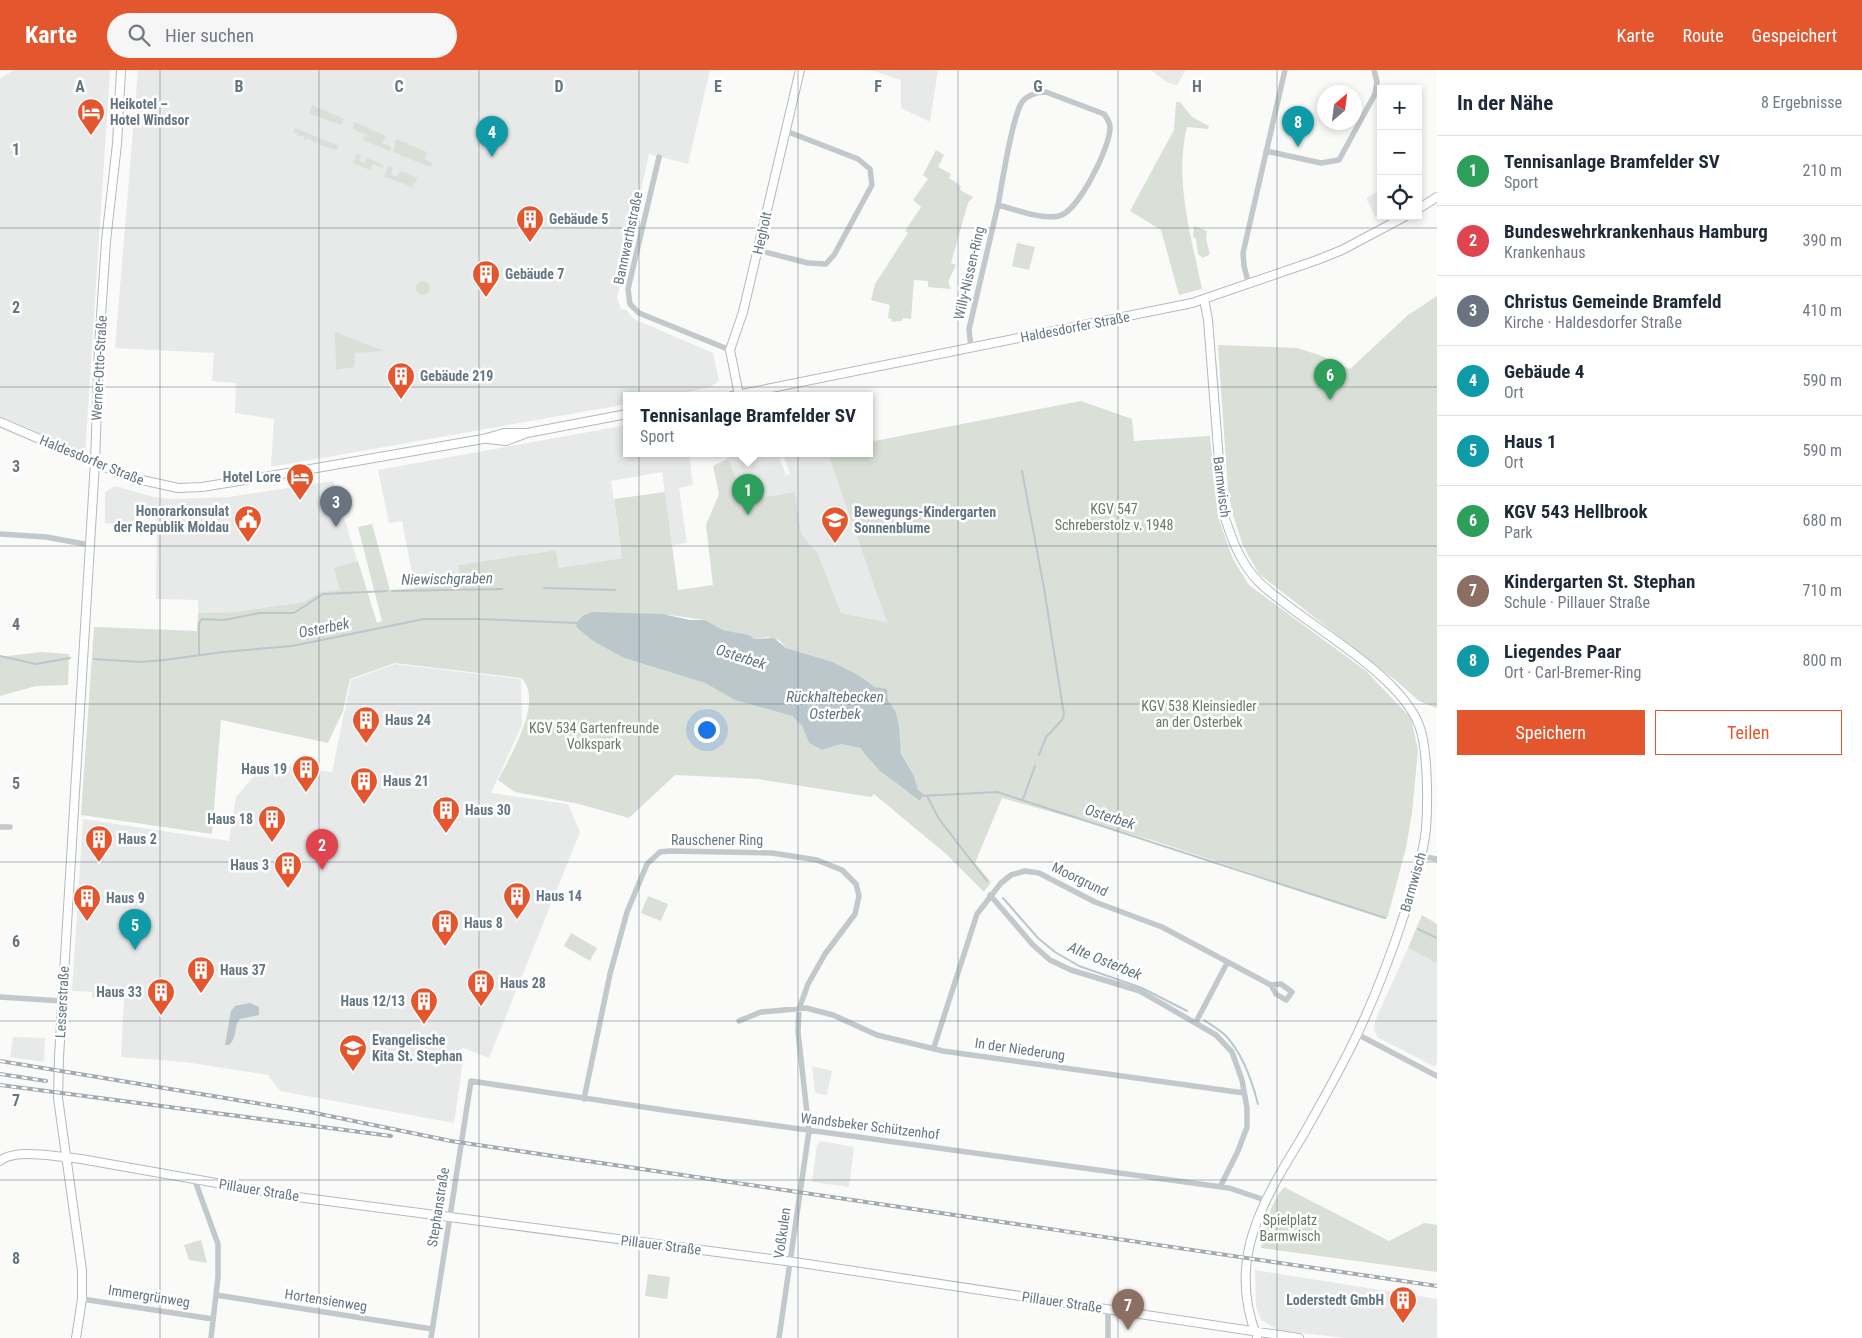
<!DOCTYPE html>
<html lang="de">
<head>
<meta charset="utf-8">
<style>
	body { margin:0; font-family:"Roboto Condensed",sans-serif; background:#f6f6f7; color:#1f2937 }
	.controls { position:absolute; right:15px; top:15px; display:grid; overflow:hidden; border-radius:0px; box-shadow:0 2px 8px #0003 }
	.controls button { width:45px; height:45px; display:grid; place-items:center; padding:0; border:0; border-bottom:1px solid #e0e1e3; background:#fff; color:#1f2937; font:25px sans-serif }
	.compass { position:absolute; left:1317px; top:15px; width:45px; height:45px; border-radius:50%; background:#fff; box-shadow:0 2px 8px #0003; rotate:28deg }
	.you { position:absolute; left:706px; top:659px; width:18px; height:18px; margin:-12px; border:4px solid #fff; border-radius:50%; background:#1a73e8; box-shadow:0 0 0 8px #1a73e833 }
	.badge { display:grid; place-items:center; width:32px; height:32px; border-radius:50%; background:#e4572e; color:#fff; font-size:16px; font-weight:700 }
	.pin { position:absolute; translate:-50% -41px; filter:drop-shadow(0 1px 2px #0008) }
	.pin::after { content:''; position:absolute; top:26px; width:18px; height:15px; background:inherit; clip-path:polygon(0 0,100% 0,50% 100%) }
	.popup { position:absolute; left:623px; top:322px; width:250px; height:65px; box-sizing:border-box; display:grid; place-content:center; border-radius:0px; background:#fff; filter:drop-shadow(0 1px 4px #0005); font-size:16px; white-space:nowrap; color:#747a83 }
	.popup b { font-size:19px; color:#1f2937 }
	.popup::after { content:''; position:absolute; left:50%; top:100%; margin-left:-10px; border:10px solid transparent; border-top-color:#fff }
	.list { margin:0; padding:0; list-style:none }
	h2 { display:flex; justify-content:space-between; align-items:center; height:65px; margin:0; padding:0 20px; font-size:21px }
	h2 small { font-size:16px; font-weight:400; color:#747a83 }
	.list li { display:grid; grid-template-columns:32px 1fr auto; gap:15px; align-items:center; box-sizing:border-box; height:70px; padding:0 20px; border-top:1px solid #e0e1e3 }
	.list b { display:block; font-size:19px; white-space:nowrap }
	.list p { margin:0; font-size:16px; white-space:nowrap; color:#747a83 }
	.list em { font-size:16px; font-style:normal; color:#747a83 }
	.actions { display:flex; gap:10px; padding:15px 20px }
	.actions a { flex:1; padding:11px 0; border:1px solid #e4572e; border-radius:0px; text-align:center; font-size:18px; color:#e4572e }
	.actions .main { background:#e4572e; color:#fff }
	.icon { flex:none; width:28px; height:28px; fill:none; stroke:currentColor; stroke-width:2; stroke-linecap:round; stroke-linejoin:round }
	.map { position:relative; flex:none; width:1437px; height:1268px; overflow:hidden }
	header { display:flex; align-items:center; gap:30px; box-sizing:border-box; height:70px; padding:0 25px; background:#e4572e; color:#fff }
	header strong { font-size:24px }
	nav { display:flex; gap:28px; margin-inline-start:auto; font-size:18px }
	.search { width:350px; height:45px; background:#f6f6f7; display:flex; align-items:center; gap:12px; box-sizing:border-box; padding:0 18px; border-radius:28px; color:#747a83; font-size:19px }
	main { display:flex }
	aside { flex:1; background:#fff }
	.map>svg:first-child { display:block }
	.built { fill:#e8e9e9 }
	.green { fill:#dadfd7; fill-rule:evenodd }
	.water { fill:#bbc7cb }
	.lines { fill:none; stroke-linecap:round; stroke-linejoin:round }
	.stream { stroke:#bbc7cb; stroke-width:2 }
	.secondary-casing { stroke:#b3babf; stroke-width:10 }
	.street { stroke:#c3c8cc; stroke-width:5.5 }
	.secondary { stroke:#fff; stroke-width:8 }
	.rail-casing { stroke:#a2aab0; stroke-width:4 }
	.rail { stroke:#fff; stroke-width:2; stroke-dasharray:5.5; stroke-linecap:butt }
	.grid { fill:none; stroke:#657683; stroke-width:1; stroke-opacity:0.55 }
	.labels { text-anchor:middle; stroke-width:5; stroke-linejoin:round; paint-order:stroke }
	.poi-label { font-size:14px; font-weight:bold; fill:#657683; stroke:#fff; text-anchor:start }
	.street-label { font-size:14px; fill:#657683; stroke:#fff }
	.park-label { font-size:14px; fill:#687a64; stroke:#fff }
	.water-label { font-size:15px; font-style:italic; fill:#60757c; stroke:#fff }
	.grid-label { font-size:16px; text-anchor:middle; font-weight:bold; fill:#657683; stroke:#fff; stroke-width:5; stroke-linejoin:round; paint-order:stroke }
</style>
</head>
<body>
<header>
<strong>Karte</strong>
<div class="search"><svg class="icon" aria-label="search" viewBox="0 0 24 24"><circle cx="10" cy="10" r="6"/><path d="M15 15l6 6"/></svg>Hier suchen</div>
<nav><a>Karte</a><a>Route</a><a>Gespeichert</a></nav>
</header>
<main>
<div class="map">
<svg width="1437" height="1268" viewBox="0 0 1437 1268">
	<rect width="100%" height="100%" fill="#fafaf8"/>
	<path class="built" d="M14,0H110L85,385L0,350V8Z
		M138,0H710L688,94L649,84L617,228L621,239L626,240L634,249L713,283L719,311L710,317L668,326H627V334L271,397L274,349L235,343L236,313L212,311L214,283L115,278Z
		M871,0H938L930,52L901,38V10Z
		M1151,0H1186L1177,15L1166,12Z
		M1381,120V144L1375,147L1366,128Z
		M627,355V384H689L693,415L679,418L687,473L672,475L662,402L611,411L622,488L559,498L556,480L458,495L461,515L415,519L402,451L389,453L378,400Z
		M726,384H778L786,405L790,404L783,384H828L888,552L841,543L818,484L801,463L795,423L746,431Z
		M333,411L366,520L320,522L304,532L234,542L198,543V530L156,529L157,445L146,446L129,455L105,453V422L115,416L154,427L173,429L229,427Z
		M395,594L521,609L522,655L491,723L568,734L580,762L489,988L463,978L457,981L455,979L451,987L463,990L454,1053L280,1021L268,1005L185,992L121,987L124,929L92,928V922L72,921L83,749L229,771L236,727L265,693L332,702L351,610Z
		M1408,878L1437,893V992L1435,997L1377,967L1374,959L1375,951Z
		M13,967L45,968L44,992L10,987Z
		M812,996L832,1001L827,1025L815,1023Z
		M821,1071L854,1077L849,1117L812,1112L817,1075Z
		M1255,1200L1437,1229V1268H1344L1278,1260L1261,1250L1256,1236Z"/>
	<path class="green" d="M1176,32H1180L1192,47L1209,56L1208,59L1187,57C1174,110 1191,165 1202,219L1179,225L1161,160L1130,141L1174,60Z
		M312,35L344,49L341,55L309,43Z
		M354,52L386,66L382,73L391,77L390,81L363,70L364,66L370,67L353,59Z
		M295,58L339,76L337,80L320,75L318,71L315,73L308,68L305,70L303,66H297L298,64L293,62Z
		M396,69L427,82L424,89L432,93L430,97L393,82Z
		M936,80L944,85L938,97L951,104L949,108L961,116L960,120L973,127L968,133L951,193L956,195L948,212L951,219L928,217V211L914,210L911,249L903,248L902,251L891,252L892,249L888,248L890,235L871,230L875,214L908,163L905,161L921,137L913,130L928,109L923,105Z
		M357,84L361,85L359,91L365,93L367,88L384,95L382,98L373,94L370,100L353,93Z
		M388,96L393,98L391,104L397,107L400,101L418,108L412,117L384,106Z
		M1194,156L1207,161L1206,169L1210,184L1203,188L1198,184L1196,169L1193,167Z
		M1017,173L1035,177L1029,200L1012,196Z
		M416 218a7 7 0 1 1 14 0a7 7 0 1 1-14 0Z
		M1437,226V637L1436,638L1419,631L1400,614L1259,504L1243,476L1233,445L1228,421L1218,275L1297,278L1319,285L1350,299L1408,245Z
		M335,261L338,263L383,281L355,283L354,297L336,300Z
		M1081,331L1132,349L1134,371L1210,366L1218,447L1233,489L1249,515L1366,601L1411,648L1418,680L1412,743L1406,778L1387,849L1155,771L1002,728L975,793L991,812L984,822L945,783L874,724L871,727L758,709L675,705L629,748L579,734L515,722L498,710C510,687 545,629 521,608L395,593L350,609L343,641L328,673L221,650L212,764L81,745L94,557L197,561L198,543L234,542L304,532L320,522L340,520L334,498L358,491L377,553L382,551L358,457L372,454L390,520L461,515L458,495L556,480L559,498L622,488L614,429L665,422L678,520L713,515L706,455L719,424L713,396L728,389L746,431L795,422L801,463L818,484L841,543L887,552L828,384H869V372ZM669,545L705,550L723,560L748,565L754,569L767,567L779,570L786,578L833,592L860,606L875,617L884,619L889,635L896,642L901,682L914,706L920,730L898,715L860,678L841,674L822,680L809,673L802,656L792,646L736,630L705,613L624,588L593,571L577,558Z
		M41,582L69,584L68,615L36,616L0,626V587Z
		M648,826L668,834L661,851L641,843Z
		M1422,845L1437,854V893L1408,878Z
		M571,863L597,878L590,891L564,876Z
		M1284,1117L1389,1171L1424,1153L1437,1155V1202L1261,1178C1265,1156 1269,1135 1284,1117Z
		M201,1170L207,1193L189,1190L184,1175Z
		M648,1204L670,1207L667,1229L645,1226Z"/>
	<path class="water" d="M592,542L662,544L690,550H705L723,560L749,565L754,569L774,568L786,578L833,592L860,606L875,617L887,619L888,631L896,642L899,657L901,683L914,706L918,720L923,724L920,731L880,701L860,678L841,674L822,680L809,673L802,656L792,646L735,630L705,613L624,588L593,571L577,558L576,553L583,546Z
		M250,933L259,937V945L240,949C233,957 238,967 229,975H225L231,941L235,936Z"/>
	<g class="lines">
		<path class="stream" d="M1022,401L1044,518L1064,645L1062,650L1046,667L1039,685
			M544,518L615,520
			M392,521L502,519
			M199,584V553L202,549L224,550L260,543H294L323,524L387,521
			M0,586L36,594L70,588
			M94,589L140,592L164,590L223,582L292,576L424,549H479L578,553
			M920,726L997,722L1385,848
			M927,726L939,749L987,811
			M1023,729L1035,696
			M1003,828L1038,868L1055,882L1079,896L1142,918L1187,941
			M1418,859L1437,868
			M1204,950C1211,955 1220,960 1226,966C1243,984 1252,1011 1258,1034"/>
		<g class="secondary-casing">
			<path id="secondary" d="M1418,139L1437,127
				M1204,229L1208,250L1223,442C1231,467 1240,494 1260,513C1302,553 1398,601 1419,655C1428,678 1428,733 1426,759C1423,787 1413,815 1405,842C1389,891 1371,938 1348,983C1333,1012 1318,1039 1302,1067C1263,1131 1226,1190 1257,1267
				M739,325L730,280L743,242L800,0
				M732,326L1192,233L1317,190L1342,180L1406,146
				M0,352L128,407L178,418L202,417L282,404L483,369L504,363H527
				M487,369L506,371L527,363L627,344
				M0,1091C14,1078 63,1087 81,1089L290,1126L801,1193L1299,1268
				M76,1268L82,1229V1200L58,1028L59,987L95,392L99,277L106,171L117,74L121,0"/>
		</g>
		<path class="street" d="M1266,81L1321,93L1339,90L1375,24L1377,12L1374,0
			M659,87L628,219L630,234L639,243L730,280
			M757,180L808,193L826,194L834,185L872,115L870,99L858,89L786,61
			M1249,215L1244,196L1243,183L1285,0
			M971,278L969,259L998,135C1015,139 1041,150 1059,146C1078,142 1111,76 1110,57C1110,52 1107,48 1104,44L1046,22C1038,22 1028,25 1022,32C1012,47 1002,114 998,135
			M0,464L46,467L90,475
			M0,757H10
			M1421,786L1437,789
			M990,825L1033,875L1050,890L1071,900L1140,921L1216,965L1232,982L1242,1010L1247,1038V1057L1238,1081L1220,1117
			M0,927L62,931
			M739,951L761,942L806,938L833,945L877,965L943,981L1244,1023
			M1196,952L1227,893
			M1357,964L1437,1006
			M934,977L977,844L1001,813L1011,805L1025,801L1039,803L1095,832L1162,857L1271,915L1276,924L1286,930L1292,922L1281,914L1271,915
			M584,1029L610,904L627,842L647,794L660,782L669,781L772,783L817,790L842,800L856,814L859,826L855,844L825,884L808,914L799,939L798,962L809,1061L779,1268
			M194,1108L218,1174V1207L211,1268
			M216,1225L432,1259
			M82,1229L213,1249
			M431,1268L471,1011L670,1041L1229,1118L1265,1130
			M1108,1268V1239"/>
		<use href="#secondary" class="secondary"/>
		<g class="rail-casing">
			<path id="rail" d="M0,991L310,1042L451,1071L1437,1216
				M0,1004L46,1011
				M0,1015L391,1066"/>
		</g>
		<use href="#rail" class="rail"/>
	</g>
	<path class="grid" d="M160,0V1268M319,0V1268M479,0V1268M639,0V1268M798,0V1268M958,0V1268M1118,0V1268M1277,0V1268M0,158H1437M0,317H1437M0,476H1437M0,634H1437M0,792H1437M0,951H1437M0,1110H1437"/>
	<defs>
		<g id="hotel-pin" transform="scale(1.4375)"><path d="M0 17L-7.5 6A9.5 9.5 0 1 1 7.5 6Z" fill="#e4572e" stroke="#fff"/><path d="M-6-4.5h1.5V1H6V5H4.5V3h-9V5H-6ZM-4 0a1.8 1.8 0 1 1 3.6 0ZM.5 0V-2.5h3Q6-2.5 6 0Z" fill="#fff"/></g>
		<g id="building-pin" transform="scale(1.4375)"><path d="M0 17L-7.5 6A9.5 9.5 0 1 1 7.5 6Z" fill="#e4572e" stroke="#fff"/><path d="M-4-6H4V6H1V3H-1V6H-4ZM-2.5-4.3h1.7v1.8h-1.7ZM.8-4.3h1.7v1.8H.8ZM-2.5-1h1.7V.8h-1.7ZM.8-1h1.7V.8H.8Z" fill="#fff"/></g>
		<g id="civic-pin" transform="scale(1.4375)"><path d="M0 17L-7.5 6A9.5 9.5 0 1 1 7.5 6Z" fill="#e4572e" stroke="#fff"/><path d="M-.6-6.5H3V-4.5H.6V-3L4-1V1h2V6H-6V1h2V-1L-.6-3ZM-1.2 2.5V6h2.4V2.5Z" fill="#fff"/></g>
		<g id="school-pin" transform="scale(1.4375)"><path d="M0 17L-7.5 6A9.5 9.5 0 1 1 7.5 6Z" fill="#e4572e" stroke="#fff"/><path d="M0-5L7-2L0 1L-7-2ZM-4 1L0 2.5L4 1V4Q0 6-4 4Z" fill="#fff"/></g>
	</defs>
	<g fill-rule="evenodd">
		<use href="#hotel-pin" x="91" y="42"/>
		<use href="#building-pin" x="530" y="149"/>
		<use href="#building-pin" x="486" y="204"/>
		<use href="#building-pin" x="401" y="306"/>
		<use href="#hotel-pin" x="300" y="407"/>
		<use href="#civic-pin" x="248" y="449"/>
		<use href="#school-pin" x="835" y="450"/>
		<use href="#building-pin" x="366" y="650"/>
		<use href="#building-pin" x="306" y="699"/>
		<use href="#building-pin" x="364" y="711"/>
		<use href="#building-pin" x="446" y="740"/>
		<use href="#building-pin" x="272" y="749"/>
		<use href="#building-pin" x="99" y="769"/>
		<use href="#building-pin" x="288" y="795"/>
		<use href="#building-pin" x="517" y="826"/>
		<use href="#building-pin" x="87" y="828"/>
		<use href="#building-pin" x="445" y="853"/>
		<use href="#building-pin" x="201" y="900"/>
		<use href="#building-pin" x="481" y="913"/>
		<use href="#building-pin" x="161" y="922"/>
		<use href="#building-pin" x="424" y="931"/>
		<use href="#school-pin" x="353" y="978"/>
		<use href="#building-pin" x="1403" y="1230"/>
	</g>
	<g class="labels">
		<g class="poi-label">
			<text x="110" y="39">Heikotel –<tspan x="110" dy="16">Hotel Windsor</tspan></text>
			<text x="549" y="154">Gebäude 5</text>
			<text x="505" y="209">Gebäude 7</text>
			<text x="420" y="311">Gebäude 219</text>
			<text x="281" y="412" text-anchor="end">Hotel Lore</text>
			<text x="229" y="446" text-anchor="end">Honorarkonsulat<tspan x="229" dy="16">der Republik Moldau</tspan></text>
			<text x="854" y="447">Bewegungs-Kindergarten<tspan x="854" dy="16">Sonnenblume</tspan></text>
			<text x="385" y="655">Haus 24</text>
			<text x="287" y="704" text-anchor="end">Haus 19</text>
			<text x="383" y="716">Haus 21</text>
			<text x="465" y="745">Haus 30</text>
			<text x="253" y="754" text-anchor="end">Haus 18</text>
			<text x="118" y="774">Haus 2</text>
			<text x="269" y="800" text-anchor="end">Haus 3</text>
			<text x="536" y="831">Haus 14</text>
			<text x="106" y="833">Haus 9</text>
			<text x="464" y="858">Haus 8</text>
			<text x="220" y="905">Haus 37</text>
			<text x="500" y="918">Haus 28</text>
			<text x="142" y="927" text-anchor="end">Haus 33</text>
			<text x="405" y="936" text-anchor="end">Haus 12/13</text>
			<text x="372" y="975">Evangelische<tspan x="372" dy="16">Kita St. Stephan</tspan></text>
			<text x="1384" y="1235" text-anchor="end">Loderstedt GmbH</text>
		</g>
		<g class="street-label">
			<text transform="translate(762 163) rotate(-77)" y="5">Hegholt</text>
			<text transform="translate(628 168) rotate(-78)" y="5">Bannwarthstraße</text>
			<text transform="translate(969 203) rotate(-77)" y="5">Willy-Nissen-Ring</text>
			<text transform="translate(1075 257) rotate(-11)" y="5">Haldesdorfer Straße</text>
			<text transform="translate(99 298) rotate(-87)" y="5">Werner-Otto-Straße</text>
			<text transform="translate(92 390) rotate(22)" y="5">Haldesdorfer Straße</text>
			<text transform="translate(1222 417) rotate(83)" y="5">Barmwisch</text>
			<text x="717" y="775">Rauschener Ring</text>
			<text transform="translate(1080 809) rotate(26)" y="5">Moorgrund</text>
			<text transform="translate(1413 812) rotate(-74)" y="5">Barmwisch</text>
			<text transform="translate(62 932) rotate(-87)" y="5">Lesserstraße</text>
			<text transform="translate(1020 979) rotate(8)" y="5">In der Niederung</text>
			<text transform="translate(870 1056) rotate(7)" y="5">Wandsbeker Schützenhof</text>
			<text transform="translate(259 1120) rotate(9)" y="5">Pillauer Straße</text>
			<text transform="translate(438 1137) rotate(-81)" y="5">Stephanstraße</text>
			<text transform="translate(782 1163) rotate(-82)" y="5">Voßkulen</text>
			<text transform="translate(661 1175) rotate(7)" y="5">Pillauer Straße</text>
			<text transform="translate(149 1226) rotate(9)" y="5">Immergrünweg</text>
			<text transform="translate(326 1230) rotate(9)" y="5">Hortensienweg</text>
			<text transform="translate(1062 1232) rotate(8)" y="5">Pillauer Straße</text>
		</g>
		<g class="park-label">
			<text x="1114" y="444">KGV 547<tspan x="1114" dy="16">Schreberstolz v. 1948</tspan></text>
			<text x="1199" y="641">KGV 538 Kleinsiedler<tspan x="1199" dy="16">an der Osterbek</tspan></text>
			<text x="594" y="663">KGV 534 Gartenfreunde<tspan x="594" dy="16">Volkspark</tspan></text>
			<text x="1290" y="1155">Spielplatz<tspan x="1290" dy="16">Barmwisch</tspan></text>
		</g>
		<g class="water-label">
			<text transform="translate(447 509) rotate(-1)" y="5">Niewischgraben</text>
			<text transform="translate(324 558) rotate(-11)" y="5">Osterbek</text>
			<text transform="translate(741 587) rotate(18)" y="5">Osterbek</text>
			<text x="835" y="632">Rückhaltebecken<tspan x="835" dy="17">Osterbek</tspan></text>
			<text transform="translate(1110 747) rotate(18)" y="5">Osterbek</text>
			<text transform="translate(1105 891) rotate(22)" y="5">Alte Osterbek</text>
		</g>
	</g>
	<g class="grid-label">
		<text x="80" y="22">A</text>
		<text x="239" y="22">B</text>
		<text x="399" y="22">C</text>
		<text x="559" y="22">D</text>
		<text x="718" y="22">E</text>
		<text x="878" y="22">F</text>
		<text x="1038" y="22">G</text>
		<text x="1197" y="22">H</text>
		<text x="16" y="85">1</text>
		<text x="16" y="243">2</text>
		<text x="16" y="402">3</text>
		<text x="16" y="560">4</text>
		<text x="16" y="719">5</text>
		<text x="16" y="877">6</text>
		<text x="16" y="1036">7</text>
		<text x="16" y="1194">8</text>
	</g>
</svg>
<div class="controls">
<button>+</button>
<button>−</button>
<button><svg class="icon" aria-label="locate" viewBox="0 0 24 24"><circle cx="12" cy="12" r="6"/><path d="M12 2v4M12 18v4M2 12h4M18 12h4"/></svg></button>
</div>
<svg class="compass" viewBox="-18 -18 36 36"><path d="M0-13l5 13h-10z" fill="#e53935"/><path d="M0 13l5-13h-10z" fill="#747a83"/></svg>
<div class="you"></div>
<div class="pin badge" style="left:748px;top:445px;background:#2e9e5b">1</div>
<div class="popup"><b>Tennisanlage Bramfelder SV</b>Sport</div>
<div class="pin badge" style="left:322px;top:800px;background:#e0444e">2</div>
<div class="pin badge" style="left:336px;top:457px;background:#6b7280">3</div>
<div class="pin badge" style="left:492px;top:87px;background:#0f9aa8">4</div>
<div class="pin badge" style="left:135px;top:880px;background:#0f9aa8">5</div>
<div class="pin badge" style="left:1330px;top:330px;background:#2e9e5b">6</div>
<div class="pin badge" style="left:1128px;top:1260px;background:#8d6e63">7</div>
<div class="pin badge" style="left:1298px;top:77px;background:#0f9aa8">8</div>
</div>
<aside>
<h2>In der Nähe<small>8 Ergebnisse</small></h2>
<ul class="list">
<li><span class="badge" style="background:#2e9e5b">1</span><div><b>Tennisanlage Bramfelder SV</b><p>Sport</p></div><em>210 m</em></li>
<li><span class="badge" style="background:#e0444e">2</span><div><b>Bundeswehrkrankenhaus Hamburg</b><p>Krankenhaus</p></div><em>390 m</em></li>
<li><span class="badge" style="background:#6b7280">3</span><div><b>Christus Gemeinde Bramfeld</b><p>Kirche · Haldesdorfer Straße</p></div><em>410 m</em></li>
<li><span class="badge" style="background:#0f9aa8">4</span><div><b>Gebäude 4</b><p>Ort</p></div><em>590 m</em></li>
<li><span class="badge" style="background:#0f9aa8">5</span><div><b>Haus 1</b><p>Ort</p></div><em>590 m</em></li>
<li><span class="badge" style="background:#2e9e5b">6</span><div><b>KGV 543 Hellbrook</b><p>Park</p></div><em>680 m</em></li>
<li><span class="badge" style="background:#8d6e63">7</span><div><b>Kindergarten St. Stephan</b><p>Schule · Pillauer Straße</p></div><em>710 m</em></li>
<li><span class="badge" style="background:#0f9aa8">8</span><div><b>Liegendes Paar</b><p>Ort · Carl-Bremer-Ring</p></div><em>800 m</em></li>
</ul>
<div class="actions"><a class="main">Speichern</a><a>Teilen</a></div>
</aside>
</main>
</body>
</html>
